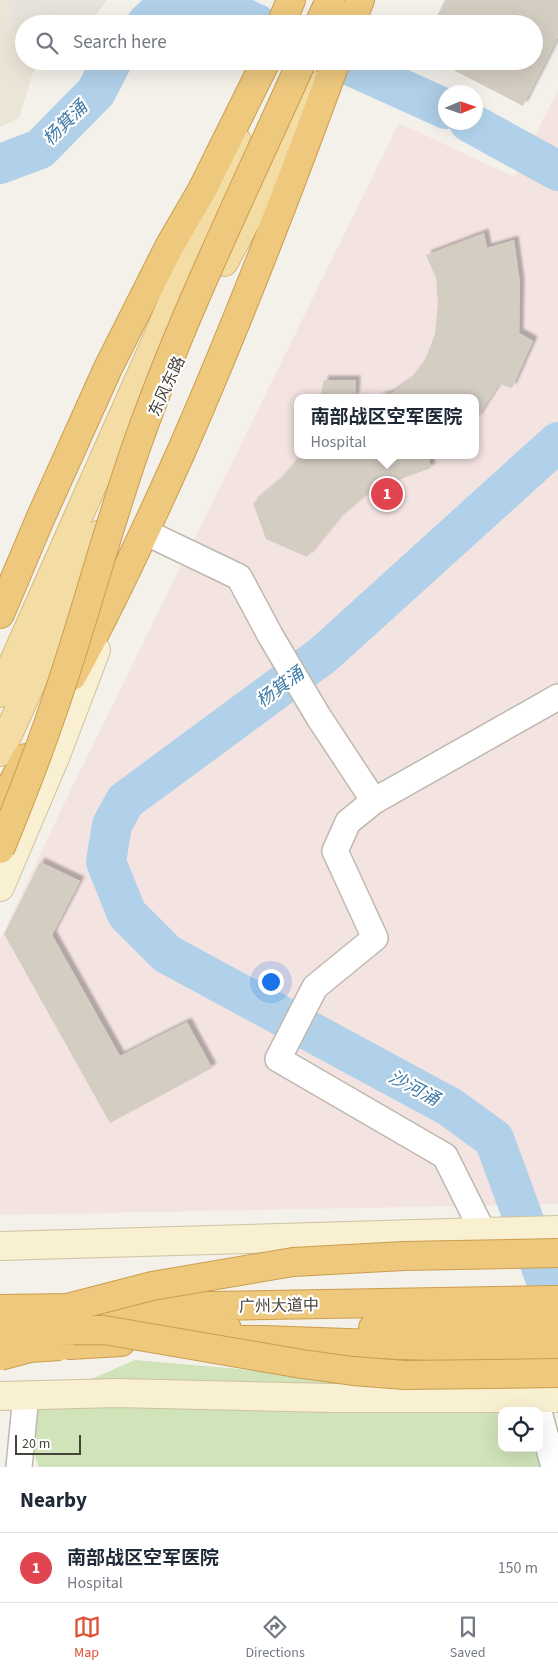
<!DOCTYPE html>
<html lang="en">
<head>
<meta charset="utf-8">
<style>
	body { margin:0; font-family:"Source Sans 3","Noto Sans SC",sans-serif; background:#f2f2f3; color:#1f2937 }
	.controls { position:absolute; right:15px; bottom:15px; display:grid; overflow:hidden; border-radius:10px; box-shadow:0 5px 20px #0002 }
	.controls button { width:45px; height:45px; display:grid; place-items:center; padding:0; border:0; border-bottom:1px solid #e0e1e3; background:#fff; color:#1f2937; font:25px sans-serif }
	.compass { position:absolute; left:438px; top:85px; width:45px; height:45px; border-radius:50%; background:#fff; box-shadow:0 5px 20px #0002; rotate:88deg }
	.scale { position:absolute; left:15px; bottom:12px; width:66px; box-sizing:border-box; padding-left:5px; border:2px solid #47423a; border-top:0; font-size:14px; line-height:18px; white-space:nowrap; color:#47423a; -webkit-text-stroke:4px #fff; paint-order:stroke }
	.you { position:absolute; left:270px; top:981px; width:18px; height:18px; margin:-12px; border:4px solid #fff; border-radius:50%; background:#1a73e8; box-shadow:0 0 0 8px #1a73e833 }
	.badge { display:grid; place-items:center; width:32px; height:32px; border-radius:50%; background:#e14f35; color:#fff; font-size:16px; font-weight:700 }
	.pin { position:absolute; translate:-50% -50%; border:2px solid #fff; box-shadow:0 1px 5px #0006 }
	.popup { position:absolute; left:294px; top:394px; width:185px; height:65px; box-sizing:border-box; display:grid; place-content:center; border-radius:10px; background:#fff; filter:drop-shadow(0 1px 4px #0005); font-size:16px; white-space:nowrap; color:#747a83 }
	.popup b { font-size:19px; color:#1f2937 }
	.popup::after { content:''; position:absolute; left:50%; top:100%; margin-left:-10px; border:10px solid transparent; border-top-color:#fff }
	.list { margin:0; padding:0; list-style:none }
	h2 { display:flex; justify-content:space-between; align-items:center; height:65px; margin:0; padding:0 20px; font-size:21px }
	h2 small { font-size:16px; font-weight:400; color:#747a83 }
	.list li { display:grid; grid-template-columns:32px 1fr auto; gap:15px; align-items:center; box-sizing:border-box; height:70px; padding:0 20px; border-top:1px solid #e0e1e3 }
	.list b { display:block; font-size:19px; white-space:nowrap }
	.list p { margin:0; font-size:16px; white-space:nowrap; color:#747a83 }
	.list em { font-size:16px; font-style:normal; color:#747a83 }
	.icon { flex:none; width:28px; height:28px; fill:none; stroke:currentColor; stroke-width:2; stroke-linecap:round; stroke-linejoin:round }
	.map { position:relative; flex:none; width:558px; height:1467px; overflow:hidden }
	.search { position:absolute; background:#fff; box-shadow:0 5px 20px #0002; left:15px; right:15px; top:15px; height:55px; display:flex; align-items:center; gap:12px; box-sizing:border-box; padding:0 18px; border-radius:28px; color:#747a83; font-size:19px }
	.sheet { height:135px; background:#fff }
	nav { display:flex; justify-content:space-around; align-items:center; box-sizing:border-box; height:70px; border-top:1px solid #e0e1e3; background:#fff; font-size:14px; color:#747a83 }
	nav a { display:grid; justify-items:center; gap:2px }
	nav .on { color:#e14f35 }
	.map>svg:first-child { display:block }
	.residential { fill:#e7e3da }
	.education { fill:#ebe5d7 }
	.medical { fill:#f3e3e1; fill-rule:evenodd }
	.green { fill:#d0e3b9 }
	.lines { fill:none; stroke-linecap:round; stroke-linejoin:round }
	.river { stroke:#b0d1e9; stroke-width:40 }
	.building { fill:#d4cdc2; filter:url(#shadow) }
	.street-casing { stroke:#beb9af; stroke-width:28 }
	.secondary-casing { stroke:#cec2a0; stroke-width:30 }
	.primary-casing { stroke:#d7ba77; stroke-width:30 }
	.highway-casing { stroke:#cc9d4d; stroke-width:30 }
	.street { stroke:#fff; stroke-width:25 }
	.secondary { stroke:#f9efd1; stroke-width:28 }
	.primary { stroke:#f3dda5; stroke-width:28 }
	.highway { stroke:#edc87d; stroke-width:28 }
	.highway-bridge-casing { stroke:#cc9d4d; stroke-width:30; stroke-linecap:butt }
	.highway-bridge { stroke:#edc87d; stroke-width:28 }
	.labels { text-anchor:middle; stroke-width:4.5; stroke-linejoin:round; paint-order:stroke }
	.street-label { font-size:16px; fill:#47423a; stroke:#fff }
	.water-label { font-size:18px; font-style:italic; fill:#3f7ba7; stroke:#fff }
</style>
</head>
<body>
<div class="map">
<svg width="558" height="1467" viewBox="0 0 558 1467">
	<defs>
		<filter id="shadow"><feDropShadow dx="4.5" dy="-4.5" stdDeviation="1" flood-color="#0004"/></filter>
	</defs>
	<rect width="100%" height="100%" fill="#f4f1eb"/>
	<path class="residential" d="M6,0H107L89,24H24V41L15,40Z"/>
	<path class="education" d="M0,0H6L15,40L24,49V61H35L36,63L19,118L0,127Z"/>
	<path class="medical" d="M558,90V1204L0,1215V940L61,810L399,123L514,177ZM298,398H476V455H298Z"/>
	<path class="green" d="M135,1360L524,1394L502,1411V1448H536L541,1467H39L18,1411Z"/>
	<g class="lines">
		<path class="river" d="M204,0L257,24
			M146,24L166,5L192,0
			M340,61L446,109
			M469,122L558,171
			M0,164L40,149L96,92L112,61
			M558,442L323,655L125,801L112,825L106,862L127,914L167,954L450,1107L494,1139L558,1313"/>
	</g>
	<path class="building" d="M445,0H558V37L523,106L436,61H534V24H433Z
		M484,233L487,248L514,240L520,283L519,333L533,341L512,388L499,384L476,420V398H376L390,394L409,381L425,360L435,334L438,303L436,278L426,255Z
		M324,380H356L355,398H320Z
		M301,455H428L431,468L374,489L339,518L307,557L266,539L253,503L278,482Z
		M40,862L80,881L52,935L120,1056L187,1022L212,1068L110,1123L4,934Z"/>
	<g class="lines">
		<g class="street-casing">
			<path id="street" d="M145,532L239,577L270,635L318,716L374,801
				M483,1232L445,1156L278,1059L315,987L375,938L335,851L348,822L374,801L558,697
				M539,1412L554,1467
				M19,1467L26,1395"/>
		</g>
		<g class="secondary-casing">
			<path id="secondary" d="M0,887L56,755L96,650
				M0,1246L558,1230
				M0,1396L117,1393L332,1398H558"/>
		</g>
		<g class="primary-casing">
			<path id="primary" d="M224,262L318,86
				M0,693L158,337L237,141
				M0,752L98,535"/>
		</g>
		<g class="highway-casing">
			<path id="highway" d="M281,24L291,0
				M319,24L330,0
				M350,24L360,0
				M0,614L40,519L108,368L170,245L202,190L266,61
				M72,676C112,604 147,528 181,452C237,324 288,193 336,61
				M0,807L26,758
				M87,1308L558,1300
				M373,1328L558,1325
				M143,1330L227,1329
				M207,1340H264L458,1347H558
				M70,1345L121,1342"/>
		</g>
		<use href="#street" class="street"/>
		<use href="#secondary" class="secondary"/>
		<use href="#primary" class="primary"/>
		<use href="#highway" class="highway"/>
		<g class="highway-bridge-casing">
			<path id="highway-bridge" d="M0,849C19,803 37,757 53,710C84,621 107,529 139,439C185,310 246,186 302,61
				M0,1309L67,1308L152,1286L293,1262L404,1256L558,1253
				M0,1331L104,1330L302,1364L353,1371L405,1375L558,1373
				M0,1356L30,1348L60,1346"/>
		</g>
		<use href="#highway-bridge" class="highway-bridge"/>
	</g>
	<g class="labels">
		<g class="street-label">
			<text transform="translate(166 386) rotate(-65)" y="6">东风东路</text>
			<text transform="translate(279 1305) rotate(-1)" y="6">广州大道中</text>
		</g>
		<g class="water-label">
			<text transform="translate(65 123) rotate(-45)" y="6">杨箕涌</text>
			<text transform="translate(280 687) rotate(-37)" y="6">杨箕涌</text>
			<text transform="translate(414 1088) rotate(28)" y="6">沙河涌</text>
		</g>
	</g>
</svg>
<div class="controls">
<button><svg class="icon" aria-label="locate" viewBox="0 0 24 24"><circle cx="12" cy="12" r="6"/><path d="M12 2v4M12 18v4M2 12h4M18 12h4"/></svg></button>
</div>
<svg class="compass" viewBox="-18 -18 36 36"><path d="M0-13l5 13h-10z" fill="#e53935"/><path d="M0 13l5-13h-10z" fill="#747a83"/></svg>
<div class="scale">20 m</div>
<div class="you"></div>
<div class="pin badge" style="left:387px;top:494px;background:#e0444e">1</div>
<div class="popup"><b>南部战区空军医院</b>Hospital</div>
<div class="search"><svg class="icon" aria-label="search" viewBox="0 0 24 24"><circle cx="10" cy="10" r="6"/><path d="M15 15l6 6"/></svg>Search here</div>
</div>
<section class="sheet">
<h2>Nearby<small></small></h2>
<ul class="list">
<li><span class="badge" style="background:#e0444e">1</span><div><b>南部战区空军医院</b><p>Hospital</p></div><em>150 m</em></li>
</ul>
</section>
<nav>
<a class="on"><svg class="icon" aria-label="map" viewBox="0 0 24 24"><path d="M3 6l6-2 6 2 6-2v14l-6 2-6-2-6 2zM9 4v14M15 6v14"/></svg>Map</a>
<a><svg class="icon" aria-label="directions" viewBox="0 0 24 24"><path d="M12 3l9 9-9 9-9-9zM9 14v-3h6M13 9l2 2-2 2"/></svg>Directions</a>
<a><svg class="icon" aria-label="saved" viewBox="0 0 24 24"><path d="M7 4h10v16l-5-4-5 4z"/></svg>Saved</a>
</nav>
</body>
</html>
